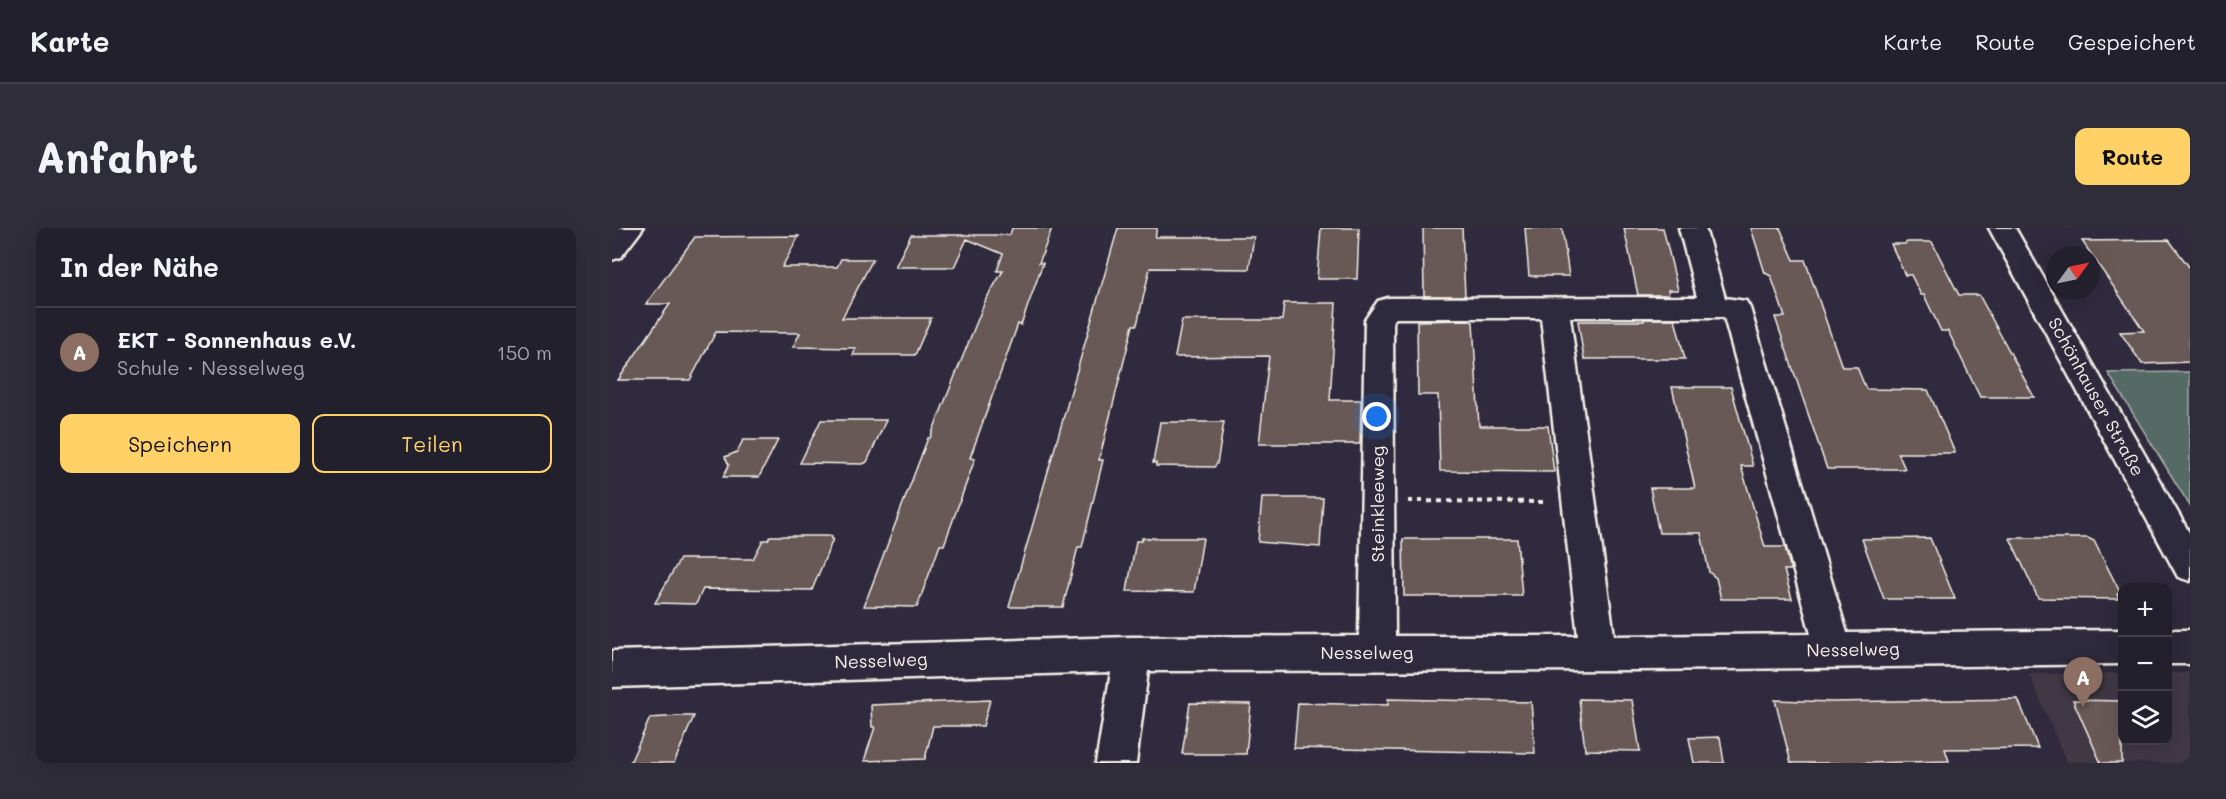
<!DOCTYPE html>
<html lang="de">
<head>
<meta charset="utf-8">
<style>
	body { margin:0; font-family:Mali,sans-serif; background:#2f2d3a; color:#f1f3f6 }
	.controls { position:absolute; right:18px; bottom:18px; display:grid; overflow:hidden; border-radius:12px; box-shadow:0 6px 24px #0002 }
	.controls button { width:54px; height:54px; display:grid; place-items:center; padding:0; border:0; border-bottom:2px solid #403e4a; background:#23202e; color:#f1f3f6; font:30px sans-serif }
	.compass { position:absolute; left:1434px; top:18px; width:54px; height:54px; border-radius:50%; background:#23202e; box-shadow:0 6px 24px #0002; rotate:57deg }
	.you { position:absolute; left:765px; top:189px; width:21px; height:21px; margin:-15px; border:4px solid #fff; border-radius:50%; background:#1a73e8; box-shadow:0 0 0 9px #1a73e833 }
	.badge { display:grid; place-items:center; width:39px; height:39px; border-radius:50%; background:#ffd166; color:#fff; font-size:20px; font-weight:700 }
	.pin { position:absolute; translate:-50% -50px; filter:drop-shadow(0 2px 3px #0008) }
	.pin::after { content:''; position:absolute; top:32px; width:21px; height:18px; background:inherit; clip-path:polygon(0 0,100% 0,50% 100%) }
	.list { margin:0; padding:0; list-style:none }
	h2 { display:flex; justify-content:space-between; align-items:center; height:78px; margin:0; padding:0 24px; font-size:26px }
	h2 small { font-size:20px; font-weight:400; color:#a3a3aa }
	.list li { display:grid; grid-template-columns:39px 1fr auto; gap:18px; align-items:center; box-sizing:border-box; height:90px; padding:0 24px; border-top:2px solid #403e4a }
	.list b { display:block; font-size:22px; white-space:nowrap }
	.list p { margin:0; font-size:20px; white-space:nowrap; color:#a3a3aa }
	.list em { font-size:20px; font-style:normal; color:#a3a3aa }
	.actions { display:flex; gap:12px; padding:18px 24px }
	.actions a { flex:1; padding:14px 0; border:2px solid #ffd166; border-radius:12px; text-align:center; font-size:21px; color:#ffd166 }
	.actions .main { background:#ffd166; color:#111 }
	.icon { flex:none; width:33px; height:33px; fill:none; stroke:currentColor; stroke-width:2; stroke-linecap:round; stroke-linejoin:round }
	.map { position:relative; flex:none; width:1578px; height:535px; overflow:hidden; border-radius:12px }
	header { display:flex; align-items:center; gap:36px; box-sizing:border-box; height:84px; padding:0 30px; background:#23202e; border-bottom:2px solid #403e4a }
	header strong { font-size:28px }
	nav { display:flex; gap:33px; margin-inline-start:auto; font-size:21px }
	.intro { display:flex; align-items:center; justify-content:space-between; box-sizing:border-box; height:144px; padding:0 36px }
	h1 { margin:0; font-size:42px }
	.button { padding:15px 27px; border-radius:12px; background:#ffd166; color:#111; font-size:21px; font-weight:700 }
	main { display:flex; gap:36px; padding:0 36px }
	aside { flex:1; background:#23202e; border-radius:12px; box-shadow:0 6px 24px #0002 }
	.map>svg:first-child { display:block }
	.built { fill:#403844 }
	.green { fill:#576b65; stroke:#a6aea6; stroke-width:1.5 }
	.building { fill:#685856; stroke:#f4f1e8; stroke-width:1.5 }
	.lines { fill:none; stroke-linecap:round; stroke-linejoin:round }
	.minor-casing { stroke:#f4f1e8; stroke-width:5 }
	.major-casing { stroke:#f4f1e8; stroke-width:5 }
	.path { stroke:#f4f1e8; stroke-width:4; stroke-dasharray:5 5; stroke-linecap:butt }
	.minor { fill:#2f2a3d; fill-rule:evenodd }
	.major { fill:#2f2a3d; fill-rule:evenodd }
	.labels { text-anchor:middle; stroke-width:5; stroke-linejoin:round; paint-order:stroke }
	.street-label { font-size:18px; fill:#f4f1e8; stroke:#2f2a3d }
</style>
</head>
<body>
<header>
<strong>Karte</strong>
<nav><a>Karte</a><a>Route</a><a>Gespeichert</a></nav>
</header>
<div class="intro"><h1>Anfahrt</h1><a class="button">Route</a></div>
<main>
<aside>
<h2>In der Nähe<small></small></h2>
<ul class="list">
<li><span class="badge" style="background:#8d6e63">A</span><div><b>EKT - Sonnenhaus e.V.</b><p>Schule · Nesselweg</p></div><em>150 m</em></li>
</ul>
<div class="actions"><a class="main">Speichern</a><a>Teilen</a></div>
</aside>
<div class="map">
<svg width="1578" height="535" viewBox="0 0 1578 535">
	<rect width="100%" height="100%" fill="#2f2a3d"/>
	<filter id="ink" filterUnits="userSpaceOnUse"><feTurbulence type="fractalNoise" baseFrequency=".0167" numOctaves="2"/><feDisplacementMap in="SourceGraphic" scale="12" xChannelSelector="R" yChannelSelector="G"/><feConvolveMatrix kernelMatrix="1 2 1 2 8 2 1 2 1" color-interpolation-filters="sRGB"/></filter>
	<g filter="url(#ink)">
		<path class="built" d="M1510,445V512H1556V445H1578V535H1455L1417,446Z"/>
		<path class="green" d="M1578,144V278L1496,145Z"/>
		<path class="building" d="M400,0H440L427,35H431L409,97L406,96L358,230L363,231L332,317H328L305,379L252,378L316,210H318L374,71L391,43H385L391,26L355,11L342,39H283L299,7H398Z
			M506,0H545L543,9H642L637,41L538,40L525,97H521L487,232H491L470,319H466L451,379H397Z
			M709,0H747L745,51H705Z
			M811,0H850L853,68H812Z
			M913,0H950L957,48H917Z
			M1012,0H1051L1066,62H1056L1057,67H1026Z
			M1139,0H1168L1182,32H1193L1230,139H1245L1254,161L1316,162L1343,225H1286L1293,241H1215L1163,89H1173L1159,48L1153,45Z
			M187,8L170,39H225L229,31H261L230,90H319L303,127H241L244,120L181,119L188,105L104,104L78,152H6L58,76H34L83,9Z
			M1557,12L1578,40V134L1530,136L1508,104L1532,103L1470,13Z
			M1295,14H1320L1347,67H1367L1422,169H1368L1336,103H1329L1312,67H1309L1299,47H1293L1279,16H1293Z
			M672,75H724L718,172H749L748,216H647L657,128L563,129L570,92H670Z
			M1032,91H1063L1073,131H972L966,93H1032Z
			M855,92L861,94L867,198H936L942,244L828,243L826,167H806L805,93Z
			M1060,159H1119L1141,238H1129L1153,319H1173L1179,342H1172L1180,371H1109L1104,350L1097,344L1089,305H1047L1038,260H1083Z
			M209,192H274L255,234L251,236L188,235Z
			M548,194H612L605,236L602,239L544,238V235H541Z
			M131,212H166L147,249H111L117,237L113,229L125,224Z
			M650,270H711L708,319L646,314Z
			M158,308H220L219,311H221L200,362L91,361L84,376L43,375L68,331H141L151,312H156Z
			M530,310H591L582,364L515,363L524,313H530Z
			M1318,310L1343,371H1272L1250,311Z
			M1398,310H1476L1482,313L1509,366H1505L1507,371L1426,370Z
			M791,311H905L910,368H792Z
			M776,471L919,474L923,525L682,520L686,475L776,477Z
			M967,471L1020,472L1028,523L973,522Z
			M1406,471L1426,520L1333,521L1337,533L1257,535H1179L1163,472L1220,474Z
			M378,472L371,498H321L313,531L252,533L263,499H260L259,477Z
			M1461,472L1510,473V535H1489Z
			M578,475L639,476L634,526H570Z
			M68,488H82L62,535H18L38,490Z
			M1108,509L1112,535H1082L1077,510Z"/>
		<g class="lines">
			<g class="minor-casing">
				<path id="minor" d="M1067,0H1093L1113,70L1134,73L1138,80L1235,405L1510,402V436L1034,442L536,443L524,535H484L499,444L0,459V423L520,409L747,408L753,92L766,73L776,70L1085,69ZM958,89H1112L1199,406L1002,408ZM784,90H929L966,408H783L781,93Z
					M1377,0H1403L1578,306V353L1566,349Z
					M1556,402H1578V436H1556Z"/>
			</g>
			<g class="major-casing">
				<path id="major" d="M4,0H31L9,29L0,32V5Z"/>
			</g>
			<path class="path" d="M796,273L936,274"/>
			<use href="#minor" class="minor"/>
			<use href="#major" class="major"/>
		</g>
	</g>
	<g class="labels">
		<g class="street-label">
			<text transform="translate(1484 169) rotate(61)" y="6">Schönhauser Straße</text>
			<text transform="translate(766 276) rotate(-90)" y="6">Steinkleeweg</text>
			<text transform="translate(1241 422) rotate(-1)" y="6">Nesselweg</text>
			<text x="755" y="431">Nesselweg</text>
			<text transform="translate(269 433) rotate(-2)" y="6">Nesselweg</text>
		</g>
	</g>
</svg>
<div class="controls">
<button>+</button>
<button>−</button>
<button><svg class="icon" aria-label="layers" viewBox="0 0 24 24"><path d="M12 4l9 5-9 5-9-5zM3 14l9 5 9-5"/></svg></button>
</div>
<svg class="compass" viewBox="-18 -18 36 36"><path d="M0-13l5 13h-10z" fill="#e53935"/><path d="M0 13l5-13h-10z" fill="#a3a3aa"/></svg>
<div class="you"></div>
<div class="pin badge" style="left:1471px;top:479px;background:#8d6e63">A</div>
</div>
</main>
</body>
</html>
